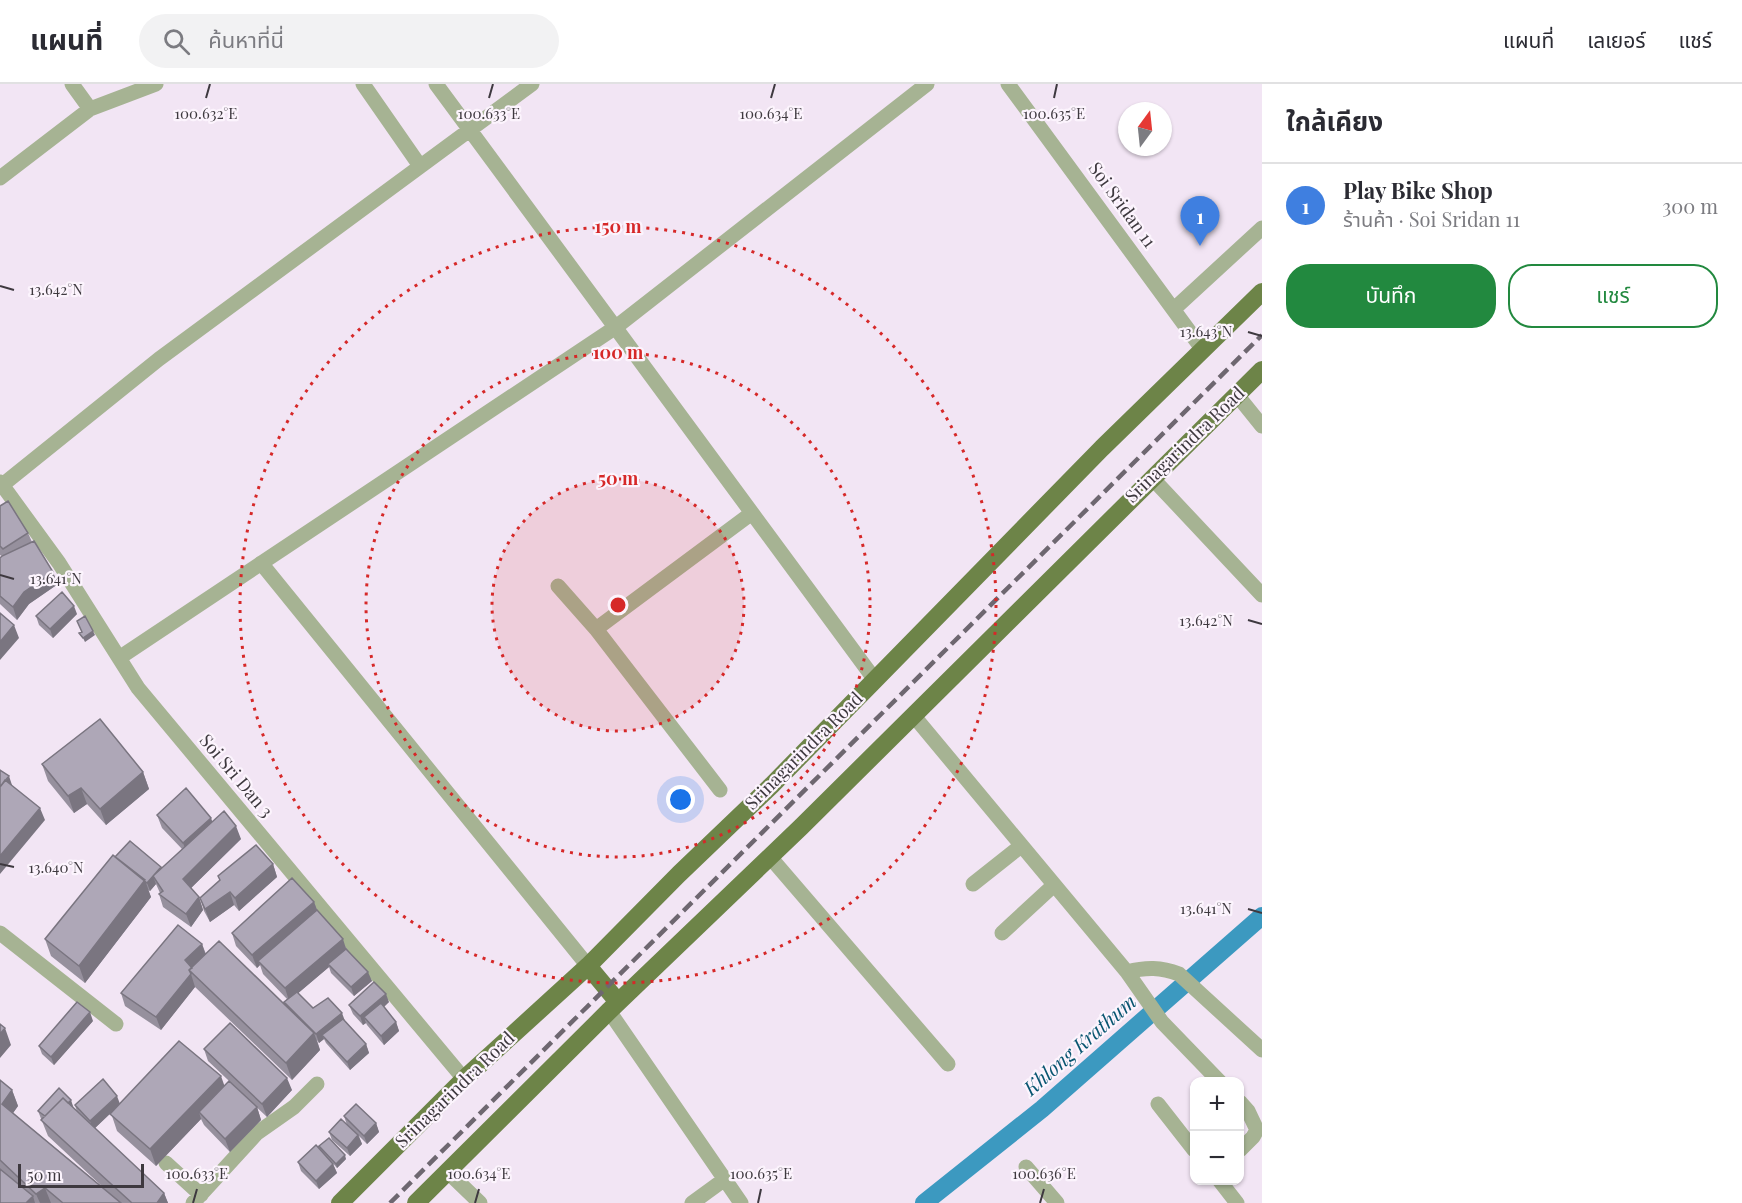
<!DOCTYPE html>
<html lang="th">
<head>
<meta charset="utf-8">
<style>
	body { margin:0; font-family:"Playfair Display","Noto Sans Thai",serif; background:#f2f2f3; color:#2b2b33 }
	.controls { position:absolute; right:18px; bottom:18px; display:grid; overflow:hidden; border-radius:12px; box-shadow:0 2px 4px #0004 }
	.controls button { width:54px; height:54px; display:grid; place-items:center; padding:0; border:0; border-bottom:2px solid #e1e1e2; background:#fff; color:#2b2b33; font:30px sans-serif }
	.compass { position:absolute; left:1118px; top:18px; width:54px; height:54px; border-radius:50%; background:#fff; box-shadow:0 2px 4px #0004; rotate:15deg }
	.scale { position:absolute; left:18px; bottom:15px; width:126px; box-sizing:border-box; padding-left:6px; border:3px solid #3e393f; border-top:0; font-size:16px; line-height:21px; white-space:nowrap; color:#3e393f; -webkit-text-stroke:4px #fcf4fd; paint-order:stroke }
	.you { position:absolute; left:681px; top:716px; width:21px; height:21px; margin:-15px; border:4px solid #fff; border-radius:50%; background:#1a73e8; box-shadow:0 0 0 9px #1a73e833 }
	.badge { display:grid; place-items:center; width:39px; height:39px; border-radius:50%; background:#22893f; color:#fff; font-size:20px; font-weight:700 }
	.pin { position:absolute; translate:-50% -50px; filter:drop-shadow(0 2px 3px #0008) }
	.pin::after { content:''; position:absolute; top:32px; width:21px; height:18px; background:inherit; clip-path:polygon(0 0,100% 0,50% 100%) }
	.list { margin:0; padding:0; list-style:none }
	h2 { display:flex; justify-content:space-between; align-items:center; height:78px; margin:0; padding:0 24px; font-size:26px }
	h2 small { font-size:20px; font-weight:400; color:#7c7c81 }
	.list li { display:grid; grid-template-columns:39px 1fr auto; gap:18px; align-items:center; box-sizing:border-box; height:84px; padding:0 24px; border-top:2px solid #e1e1e2 }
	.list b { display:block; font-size:22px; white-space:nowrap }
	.list p { margin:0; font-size:20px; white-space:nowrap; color:#7c7c81 }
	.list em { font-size:20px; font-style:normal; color:#7c7c81 }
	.actions { display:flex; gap:12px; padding:18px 24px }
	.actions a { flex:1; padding:14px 0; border:2px solid #22893f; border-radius:24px; text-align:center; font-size:21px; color:#22893f }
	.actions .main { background:#22893f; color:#fff }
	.icon { flex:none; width:33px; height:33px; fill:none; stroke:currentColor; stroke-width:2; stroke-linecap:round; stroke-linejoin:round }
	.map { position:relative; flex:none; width:1262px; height:1119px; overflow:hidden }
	header { display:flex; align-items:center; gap:36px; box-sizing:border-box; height:84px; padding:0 30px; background:#fff; border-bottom:2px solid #e1e1e2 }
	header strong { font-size:28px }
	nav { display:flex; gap:33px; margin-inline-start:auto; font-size:21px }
	.search { width:420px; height:54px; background:#f2f2f3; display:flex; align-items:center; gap:15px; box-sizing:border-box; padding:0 21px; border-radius:33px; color:#7c7c81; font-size:22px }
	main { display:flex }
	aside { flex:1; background:#fff }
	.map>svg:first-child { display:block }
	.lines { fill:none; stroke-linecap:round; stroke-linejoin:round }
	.canal { stroke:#3c99c0; stroke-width:18 }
	.street { stroke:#a6b393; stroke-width:15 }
	.primary { stroke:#6d8448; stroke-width:18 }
	.rail { stroke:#6e6770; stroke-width:4.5; stroke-dasharray:12 6; stroke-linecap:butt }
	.wall { fill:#96909d }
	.shaded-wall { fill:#7a7580 }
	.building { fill:#aea7b7; stroke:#7a7580; stroke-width:1.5 }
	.ticks { fill:none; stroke:#3e393f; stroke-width:2 }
	.ring { fill:none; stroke:#d62828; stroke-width:3; stroke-dasharray:3 6 }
	.labels { text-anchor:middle; stroke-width:4.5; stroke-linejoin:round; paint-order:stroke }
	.street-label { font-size:18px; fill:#3e393f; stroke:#fcf4fd }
	.water-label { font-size:20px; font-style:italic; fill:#095671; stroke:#fcf4fd }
	.ticks-label { font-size:15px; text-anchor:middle; fill:#3e393f; stroke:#fcf4fd; stroke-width:4.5; stroke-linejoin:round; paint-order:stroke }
	.centre { fill:#d62828; stroke:#fcf4fd; stroke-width:3 }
	.ring-label { font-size:18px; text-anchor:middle; font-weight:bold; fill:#d62828; stroke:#fcf4fd; stroke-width:4.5; stroke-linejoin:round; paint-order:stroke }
</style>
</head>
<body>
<header>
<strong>แผนที่</strong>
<div class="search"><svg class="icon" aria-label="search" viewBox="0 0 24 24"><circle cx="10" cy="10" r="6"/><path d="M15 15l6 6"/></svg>ค้นหาที่นี่</div>
<nav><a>แผนที่</a><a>เลเยอร์</a><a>แชร์</a></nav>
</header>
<main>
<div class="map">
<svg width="1262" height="1119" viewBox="0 0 1262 1119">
	<rect width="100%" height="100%" fill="#f2e5f4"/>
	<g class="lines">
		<path class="canal" d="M924,1119L1042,1025L1262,832"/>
		<path class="street" d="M72,0L90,25
			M363,0L420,82
			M436,0L875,596
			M1008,0L1203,266
			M0,94L90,25L156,0
			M1174,225L1262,144
			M1237,311L1262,342
			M1152,394L1262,511
			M0,398L59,479L138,604L464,995
			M0,403L159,275L532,0
			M261,479L588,882
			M558,502L596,545L720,706
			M596,545L752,429
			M119,574L616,243L927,0
			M913,631L1127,888C1146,883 1161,883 1179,890L1262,966
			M770,773L948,980
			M973,800L1021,762
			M0,849L116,940
			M1002,849L1054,801
			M1127,888L1162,938L1220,998
			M609,927L741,1119
			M1240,1018L1248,1027L1257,1046L1253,1053L1240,1066
			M1158,1020L1194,1066
			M166,1079L201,1111
			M1026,1083L1057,1119
			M448,1088L480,1119
			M1219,1096L1237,1119
			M193,1119L257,1049L294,1023L317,1000
			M692,1119L725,1095"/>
		<path class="primary" d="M588,882L618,918
			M340,1119L464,995L588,882L679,790L772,701L1102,364L1262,208
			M416,1119L609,927L801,743L1262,286"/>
		<path class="rail" d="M390,1119L1262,251"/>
	</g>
	<path class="wall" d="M0,422L28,449L32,458L58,500L29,520L17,536L0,520V474L2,472L0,471Z
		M77,530L53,554L39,541L36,532Z
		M42,680L143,688L149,705L106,741L87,720L74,729L48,697Z
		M157,731L212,738L241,755L191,804L199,813L203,826L191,843L163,823L159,810L160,809L156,800L150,807L148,806L151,813L85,899L51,872L45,855L115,773L161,785L182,765L162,744Z
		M273,780L277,793L239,827L234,821L210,838L204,827L200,814L220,796L218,792Z
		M314,818L317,826L372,897L354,912L331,889L329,883L298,909L313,924L345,937L366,960L369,969L350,986L326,959L324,955L319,959L317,956L320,966L292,996L195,903L161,946L125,922L121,909L202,860L206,870L285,921L284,918L287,915L263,890L260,881L257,884L236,862L232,849Z
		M389,918L384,923L396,938L399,947L384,961L367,941L366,939L363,941L353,930L349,921Z
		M93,937L54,981L42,970L39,962Z
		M204,965L292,1006L267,1033L208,977Z
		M0,996L12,1006L18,1022L13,1029L106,1106L48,1052L38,1027L74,1025L77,1028L75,1021L120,1020L224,1002L257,1023L261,1036L230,1068L204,1041L201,1035L156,1082L117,1047L111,1029L95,1044L164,1109L168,1119H0Z
		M344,1032L376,1039L379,1048L367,1060L359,1052L362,1060L350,1072L332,1056L329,1048L347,1041Z
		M319,1062L346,1075L337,1084L330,1076L333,1080L337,1089L319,1105L301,1087L298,1078L320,1066Z"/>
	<path class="shaded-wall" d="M53,488L58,500L29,520L17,536L13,523L24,508Z
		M74,522L77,530L53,554L50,545Z
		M14,541L19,554L0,576V558Z
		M93,547L95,551L85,558L83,554Z
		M143,688L149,705L106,741L100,725Z
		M9,692L12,701L0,705Z
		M81,704L87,720L74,729L68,712Z
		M40,724L45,736L0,790V772Z
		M211,734L216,747L188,772L183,759Z
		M236,742L241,755L188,807L183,795Z
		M273,780L277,793L239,827L235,814Z
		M161,783L164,791L153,792L156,800L150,807L147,799Z
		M145,796L151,813L85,899L79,882Z
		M230,808L234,821L210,838L205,825Z
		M199,813L203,826L191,843L186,830Z
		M314,818L319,831L258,877L260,881L257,884L252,871Z
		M343,855L347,868L328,880L329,883L289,917L285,904Z
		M202,860L206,872L191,887L185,876Z
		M368,888L372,897L354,912L351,903Z
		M191,890L195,903L161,946L156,933Z
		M386,910L389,918L368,937L364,933L366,939L363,941L360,932Z
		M90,928L93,937L54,981L51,973Z
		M342,929L345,937L322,951L324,955L319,959L316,950Z
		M396,938L399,947L384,961L381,952Z
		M5,944L11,961L0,974V950Z
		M314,949L320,966L292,996L286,979Z
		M366,960L369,969L350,986L347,978Z
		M221,992L227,1009L199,1028L201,1035L156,1082L150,1065Z
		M287,994L292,1006L267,1033L262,1020Z
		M12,1006L18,1022L8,1036L2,1020Z
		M117,1012L120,1020L93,1046L90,1037Z
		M71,1016L74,1025L50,1036Z
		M257,1023L261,1036L230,1068L225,1055Z
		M376,1039L379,1048L367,1060L364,1052Z
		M358,1051L362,1060L350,1072L347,1064Z
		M345,1071L346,1075L337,1084L336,1080Z
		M333,1080L337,1089L319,1105L316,1097Z
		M45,1104L51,1119H40L36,1110Z
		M164,1109L168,1119H157Z
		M33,1112L35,1119H26Z"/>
	<path class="building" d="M8,417L28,449L3,465L0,462V422Z
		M34,457L53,488L24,508L13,523L0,512V474L2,472Z
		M62,508L74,522L50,545L36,532Z
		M0,529L14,541L0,558Z
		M85,532L93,547L83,554L79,549L82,548L77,537Z
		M100,635L143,688L100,725L81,704L68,712L42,680Z
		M0,686L9,692L0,703Z
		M5,696L40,724L0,772V703Z
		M186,704L211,734L183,759L157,731Z
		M224,727L236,742L183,795L199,813L186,830L159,810L163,807L153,792Z
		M130,757L161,783L147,799L115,773Z
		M256,761L273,780L235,814L230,808L205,825L200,814L220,796L218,792Z
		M113,771L145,796L79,882L45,855Z
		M292,794L314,818L252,871L232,849Z
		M317,826L343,855L285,904L258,877Z
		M178,841L202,860L185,876L192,884L189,886L191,890L156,933L121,909Z
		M219,857L314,949L286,979L189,886Z
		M346,865L368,888L351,903L328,880Z
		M374,898L386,910L360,932L349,921Z
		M297,908L313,924L328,914L342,929L316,950L284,918Z
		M77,918L90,928L51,973L39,962Z
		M381,919L396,938L381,952L364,933Z
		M343,935L366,960L347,978L322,951Z
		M230,939L287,994L262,1020L204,965Z
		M0,940L5,944L0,950Z
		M179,957L221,992L150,1065L110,1030Z
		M103,995L117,1012L90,1037L75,1021Z
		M0,996L12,1006L2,1020L121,1119H63L45,1104L36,1110L0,1076Z
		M229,997L257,1023L225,1055L199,1028Z
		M59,1004L71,1016L68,1019L63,1014L45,1032L38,1027Z
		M63,1014L164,1109L157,1119H132L41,1036Z
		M356,1020L376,1039L364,1052L344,1032Z
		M341,1035L358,1051L347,1064L329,1048Z
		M329,1054L345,1071L336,1080L319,1062Z
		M316,1061L333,1080L316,1097L298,1078Z
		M0,1085L33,1112L26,1119H0Z"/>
	<path class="ticks" d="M206,14L210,0M489,14L493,0M771,14L775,0M1054,14L1057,0M0,202L14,206M1248,248L1262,252M0,491L14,495M1248,536L1262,540M0,780L14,783M1248,825L1262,829M193,1119L197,1105M475,1119L479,1105M758,1119L761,1105M1040,1119L1044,1105"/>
	<circle cx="618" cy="521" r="126" fill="#d62828" fill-opacity=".12"/>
	<g class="ring">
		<circle cx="618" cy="521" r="126"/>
		<circle cx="618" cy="521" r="252"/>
		<circle cx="618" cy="521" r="378"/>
	</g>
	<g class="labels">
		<g class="street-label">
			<text transform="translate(1122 121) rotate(54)" y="6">Soi Sridan 11</text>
			<text transform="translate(1185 361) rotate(-44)" y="6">Srinagarindra Road</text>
			<text transform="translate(804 667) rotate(-45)" y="6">Srinagarindra Road</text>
			<text transform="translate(236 692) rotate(50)" y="6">Soi Sri Dan 3</text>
			<text transform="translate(455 1006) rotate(-44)" y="6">Srinagarindra Road</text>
		</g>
		<g class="water-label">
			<text transform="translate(1080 961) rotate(-41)" y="7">Khlong Krathum</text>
		</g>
	</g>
	<g class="ticks-label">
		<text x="206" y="35">100.632°E</text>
		<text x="489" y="35">100.633°E</text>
		<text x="771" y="35">100.634°E</text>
		<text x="1054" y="35">100.635°E</text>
		<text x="56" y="211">13.642°N</text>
		<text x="1206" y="253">13.643°N</text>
		<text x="56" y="500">13.641°N</text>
		<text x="1206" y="542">13.642°N</text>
		<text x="56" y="789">13.640°N</text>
		<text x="1206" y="830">13.641°N</text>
		<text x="197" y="1095">100.633°E</text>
		<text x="479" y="1095">100.634°E</text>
		<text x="761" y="1095">100.635°E</text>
		<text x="1044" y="1095">100.636°E</text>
	</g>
	<circle cx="618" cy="521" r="9" class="centre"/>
	<g class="ring-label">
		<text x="618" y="149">150 m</text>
		<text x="618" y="275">100 m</text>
		<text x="618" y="401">50 m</text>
	</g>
</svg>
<div class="controls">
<button>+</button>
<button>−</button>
</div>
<svg class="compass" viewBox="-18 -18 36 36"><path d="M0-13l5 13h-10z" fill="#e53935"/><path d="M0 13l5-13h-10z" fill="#7c7c81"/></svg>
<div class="scale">50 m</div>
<div class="you"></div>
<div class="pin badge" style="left:1200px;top:162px;background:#3f7fe0">1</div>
</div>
<aside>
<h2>ใกล้เคียง<small></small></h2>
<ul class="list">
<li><span class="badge" style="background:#3f7fe0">1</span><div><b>Play Bike Shop</b><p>ร้านค้า · Soi Sridan 11</p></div><em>300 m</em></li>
</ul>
<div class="actions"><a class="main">บันทึก</a><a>แชร์</a></div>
</aside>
</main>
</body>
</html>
